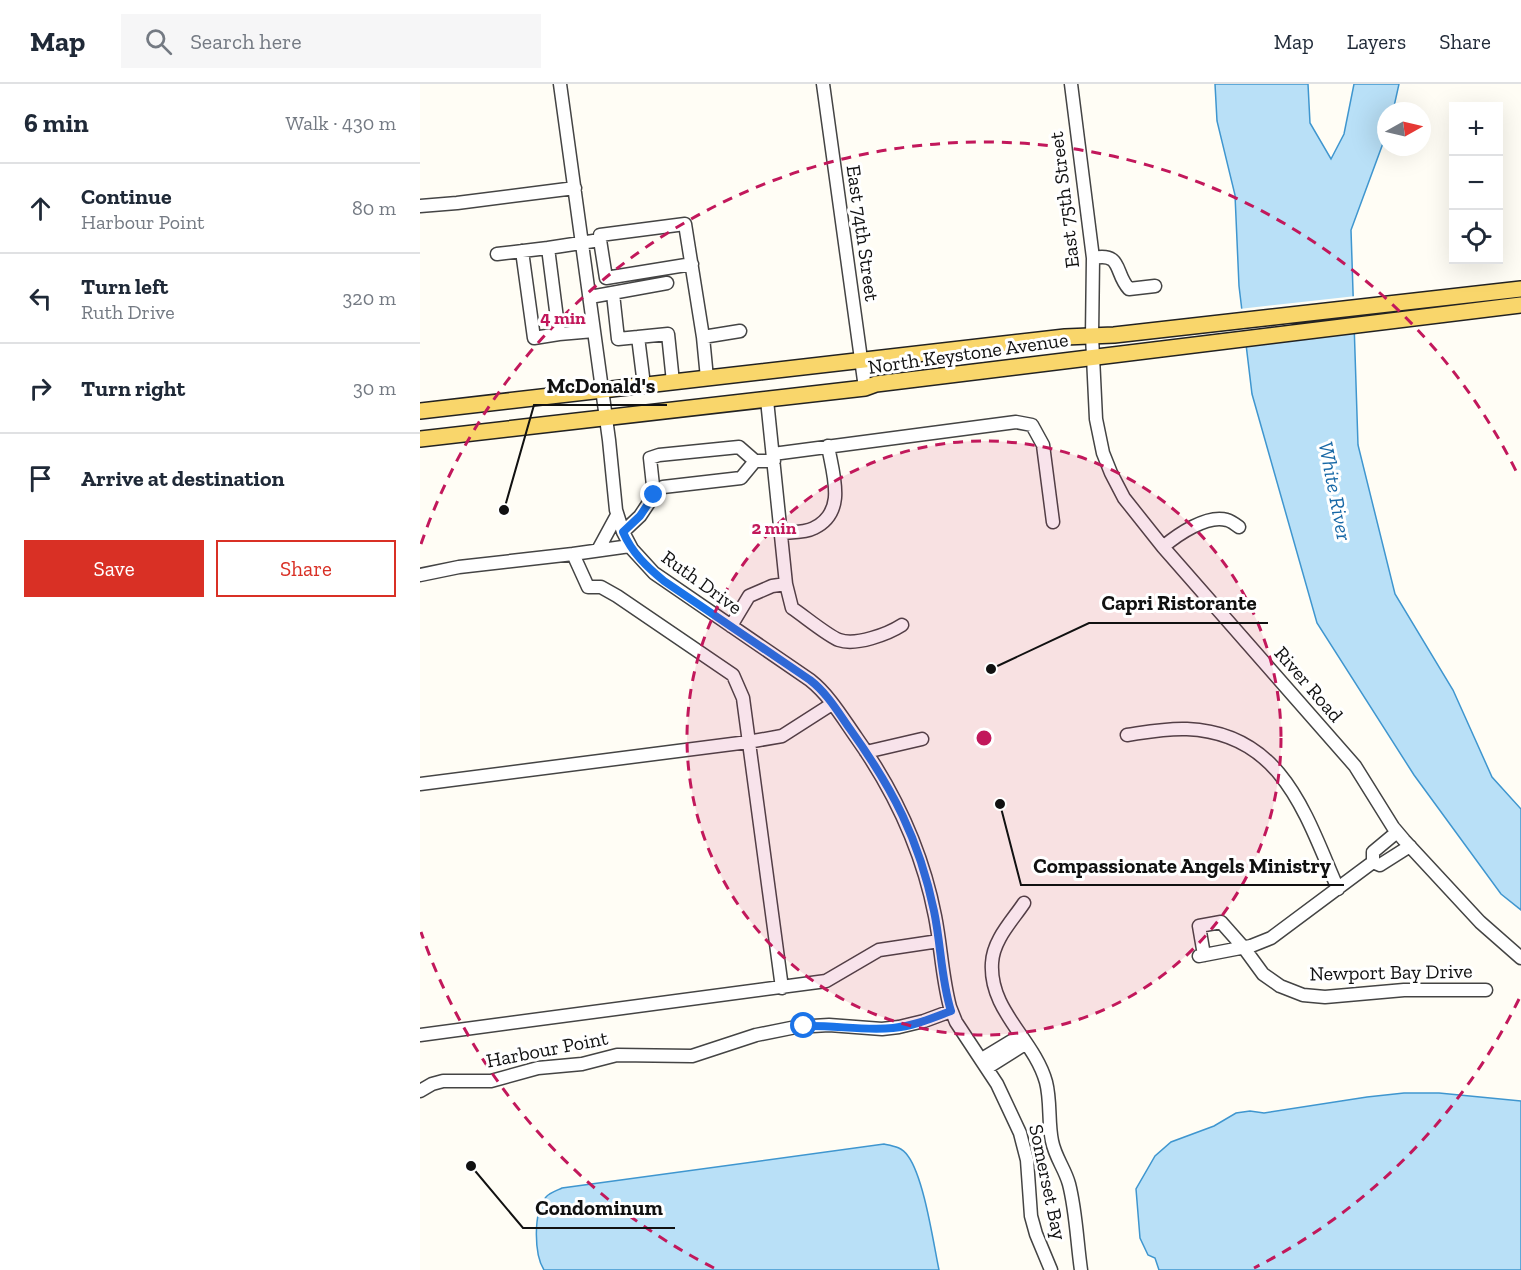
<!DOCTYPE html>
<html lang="en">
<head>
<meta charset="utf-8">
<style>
	body { margin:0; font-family:"Zilla Slab",serif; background:#f6f6f7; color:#1f2937 }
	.controls { position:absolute; right:18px; top:18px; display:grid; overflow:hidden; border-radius:0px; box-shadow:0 6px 24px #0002 }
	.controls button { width:54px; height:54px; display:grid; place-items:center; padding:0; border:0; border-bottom:2px solid #e0e1e3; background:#fff; color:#1f2937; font:30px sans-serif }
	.compass { position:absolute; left:957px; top:18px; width:54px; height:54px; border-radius:50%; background:#fff; box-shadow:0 6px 24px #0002; rotate:82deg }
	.stop { position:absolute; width:18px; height:18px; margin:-14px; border:4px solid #1a73e8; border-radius:50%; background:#fff }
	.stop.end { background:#1a73e8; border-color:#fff; box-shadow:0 2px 6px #0008 }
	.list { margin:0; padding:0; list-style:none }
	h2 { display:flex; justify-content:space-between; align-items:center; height:78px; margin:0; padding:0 24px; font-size:26px }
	h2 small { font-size:20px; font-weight:400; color:#747a83 }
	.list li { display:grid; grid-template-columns:39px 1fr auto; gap:18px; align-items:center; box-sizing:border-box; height:90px; padding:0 24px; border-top:2px solid #e0e1e3 }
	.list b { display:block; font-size:22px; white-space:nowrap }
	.list p { margin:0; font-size:20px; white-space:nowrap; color:#747a83 }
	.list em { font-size:20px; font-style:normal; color:#747a83 }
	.actions { display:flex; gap:12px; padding:18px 24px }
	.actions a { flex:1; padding:14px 0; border:2px solid #d93025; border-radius:0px; text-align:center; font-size:21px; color:#d93025 }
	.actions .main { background:#d93025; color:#fff }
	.icon { flex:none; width:33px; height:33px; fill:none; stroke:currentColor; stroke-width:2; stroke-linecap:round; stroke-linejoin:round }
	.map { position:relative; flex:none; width:1101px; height:1186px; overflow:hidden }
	header { display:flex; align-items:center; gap:36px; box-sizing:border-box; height:84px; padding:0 30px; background:#fff; border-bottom:2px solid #e0e1e3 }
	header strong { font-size:28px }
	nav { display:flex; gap:33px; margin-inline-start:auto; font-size:21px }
	.search { width:420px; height:54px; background:#f6f6f7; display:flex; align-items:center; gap:15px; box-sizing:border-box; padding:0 21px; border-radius:0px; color:#747a83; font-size:22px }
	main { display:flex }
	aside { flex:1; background:#fff }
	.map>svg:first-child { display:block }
	.water { fill:#b9e0f7; stroke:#3f96cf; stroke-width:1.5 }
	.pier { fill:#fffdf5 }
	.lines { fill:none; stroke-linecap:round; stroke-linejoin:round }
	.minor-casing { stroke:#444; stroke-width:15 }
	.major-casing { stroke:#222; stroke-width:18 }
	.minor { stroke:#fff; stroke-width:12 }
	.major { stroke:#f9d66b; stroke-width:15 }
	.route { stroke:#1a73e8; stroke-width:8 }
	.ring { fill:none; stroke:#c2185b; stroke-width:3; stroke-dasharray:10 8 }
	.labels { text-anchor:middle; stroke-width:6; stroke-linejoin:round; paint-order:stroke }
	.street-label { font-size:20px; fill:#111; stroke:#fff }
	.water-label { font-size:21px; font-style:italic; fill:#1768a6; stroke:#fff }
	.centre { fill:#c2185b; stroke:#fff; stroke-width:3 }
	.ring-label { font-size:18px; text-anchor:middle; font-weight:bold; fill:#c2185b; stroke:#fff; stroke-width:6; stroke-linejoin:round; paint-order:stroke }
	.leader { fill:none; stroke:#111; stroke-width:2 }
	.callout-dot { fill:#111; stroke:#fff; stroke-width:2 }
	.callout-label { font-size:21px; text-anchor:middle; font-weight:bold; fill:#111; stroke:#fff; stroke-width:6; stroke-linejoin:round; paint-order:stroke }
</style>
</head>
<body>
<header>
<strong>Map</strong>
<div class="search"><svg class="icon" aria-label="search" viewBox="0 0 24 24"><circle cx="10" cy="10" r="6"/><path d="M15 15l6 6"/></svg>Search here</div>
<nav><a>Map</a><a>Layers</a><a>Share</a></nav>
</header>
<main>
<aside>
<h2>6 min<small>Walk · 430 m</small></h2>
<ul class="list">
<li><svg class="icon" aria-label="ahead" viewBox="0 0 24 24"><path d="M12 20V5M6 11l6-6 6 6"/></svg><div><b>Continue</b><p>Harbour Point</p></div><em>80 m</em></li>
<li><svg class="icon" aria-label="left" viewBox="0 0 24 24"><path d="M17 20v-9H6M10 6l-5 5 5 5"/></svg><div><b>Turn left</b><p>Ruth Drive</p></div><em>320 m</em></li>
<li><svg class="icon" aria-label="right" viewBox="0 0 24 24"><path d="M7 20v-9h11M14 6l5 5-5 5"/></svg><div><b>Turn right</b></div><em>30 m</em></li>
<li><svg class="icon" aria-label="arrive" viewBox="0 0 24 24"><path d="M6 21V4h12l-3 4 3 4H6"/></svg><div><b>Arrive at destination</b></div></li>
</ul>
<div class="actions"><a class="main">Save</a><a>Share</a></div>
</aside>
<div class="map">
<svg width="1101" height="1186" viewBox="0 0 1101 1186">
	<rect width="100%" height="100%" fill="#fffdf5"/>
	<path class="water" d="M795,0H888L890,39L911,75L924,50L934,0H979L973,27H966V51L931,146L938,361L975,510L1033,606L1072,693L1101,725V826L1081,810L994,691L897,539L832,310L819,202L815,111L797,37Z
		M984,1009H1019L1101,1017V1186H739L735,1174L728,1171L720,1154L716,1105L735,1072L751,1058L794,1042L816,1029L830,1027L844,1029L947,1013Z
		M464,1060C474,1062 482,1063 488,1072C504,1094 513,1157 519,1186H124C114,1170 113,1128 126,1113C129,1109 138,1106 142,1104Z"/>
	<path class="pier" d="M936,212L937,249L823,262L819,225Z"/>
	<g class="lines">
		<g class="minor-casing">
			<path id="minor" d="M140,0L189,356L196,426L203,448L212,465L234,489L390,596C409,611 422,633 436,653C475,708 502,765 515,832C521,862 522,893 530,923L536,938L577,1000L600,1049L607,1076L611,1132L616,1150L631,1186
				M403,0L445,304
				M651,0L673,174L672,252L676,335L683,369L691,389L704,414L743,463L935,682L973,743L984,756L1060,838L1101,874
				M0,122L37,119L155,104
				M180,156L186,194L272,180
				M102,167L114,254L139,250
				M77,170L128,164
				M673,174C703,168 694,189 709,205L735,202
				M193,210L198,255L248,250L253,298
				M170,213L247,199
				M174,247L139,250L128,164L180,156V151L265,140L283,253L320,247
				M218,253L224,301
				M283,253L287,294
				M347,316L366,500
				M353,370L596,338L612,341L623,361L633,438
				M234,411L230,374L239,371L319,363L335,377H354
				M203,448L220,432L234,411L243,403L321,394L335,377
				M361,449C371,448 385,449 394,444C427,428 413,391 408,362
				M210,462L153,470L168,503H181L197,512L313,591L323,614L362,904
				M743,463C757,451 787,430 807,436C811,437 815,440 819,443
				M178,466L197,431
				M0,491L39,483L153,470
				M311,542L329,512L352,502L366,500L372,524C384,532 408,552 419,556C436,562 468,550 482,541
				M707,651C727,648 747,644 767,645C863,649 886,732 918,805
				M446,668L502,655
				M0,700L328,658L362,652L412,620
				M953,778L960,781L990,762
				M953,778V768L977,748
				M604,819C592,837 573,856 572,879C569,927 614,955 626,998C631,1017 628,1038 632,1057C635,1073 645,1085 649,1100C656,1127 657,1158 661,1186
				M784,871L779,842L801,838L824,864L843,890L860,902L883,911L905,913L984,906H1066
				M779,872L831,862L851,854L953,778
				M0,951L406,897L459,866L519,857
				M562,975L600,952
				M567,984L605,960
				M0,1007L12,1000L23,997H71L118,984L162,980L197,971L272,972L336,951L376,943L409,941L462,945L479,943L504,937L531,927"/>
		</g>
		<g class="major-casing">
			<path id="major" d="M0,327L645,253L694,251L1101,205
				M0,355L445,304L456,300L1101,221"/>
		</g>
		<use href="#minor" class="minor"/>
		<use href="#major" class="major"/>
	</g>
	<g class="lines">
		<path class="route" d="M234,411L220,432L203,448C212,469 227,483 244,497L390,596C407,609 418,628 430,645C473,705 499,755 514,827C521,860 521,895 531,927C512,934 494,942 473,944C444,947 414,941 384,942"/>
	</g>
	<circle cx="564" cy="654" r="297" fill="#c2185b" fill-opacity=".12"/>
	<g class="ring">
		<circle cx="564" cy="654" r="297"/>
		<path d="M1099 915A595 595 0 0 1 834 1184M294 1184A595 595 0 0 1 1 848M1 460A595 595 0 0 1 1099 393"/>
	</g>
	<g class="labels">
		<g class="street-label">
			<text transform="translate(644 116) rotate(-97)" y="7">East 75th Street</text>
			<text transform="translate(443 149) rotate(82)" y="7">East 74th Street</text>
			<text transform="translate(548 269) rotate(-8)" y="7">North Keystone Avenue</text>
			<text transform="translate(282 498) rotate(36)" y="7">Ruth Drive</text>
			<text transform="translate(889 600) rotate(49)" y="7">River Road</text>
			<text transform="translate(971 888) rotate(-1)" y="7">Newport Bay Drive</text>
			<text transform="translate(127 965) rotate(-11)" y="7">Harbour Point</text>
			<text transform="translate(628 1098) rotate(78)" y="7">Somerset Bay</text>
		</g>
		<g class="water-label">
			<text transform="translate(915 407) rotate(79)" y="7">White River</text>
		</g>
	</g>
	<circle cx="564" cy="654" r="9" class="centre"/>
	<g class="ring-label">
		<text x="143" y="240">4 min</text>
		<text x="354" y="450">2 min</text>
	</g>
	<path class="leader" d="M84 426L114 321H247M571 585L669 539H848M580 720L601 801H924M51 1082L103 1144H255"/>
	<g class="callout-dot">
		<circle cx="84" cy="426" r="6"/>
		<circle cx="571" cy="585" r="6"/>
		<circle cx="580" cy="720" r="6"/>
		<circle cx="51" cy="1082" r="6"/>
	</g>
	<g class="callout-label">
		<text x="181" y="309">McDonald's</text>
		<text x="759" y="526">Capri Ristorante</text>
		<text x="762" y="789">Compassionate Angels Ministry</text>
		<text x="179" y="1131">Condominum</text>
	</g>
</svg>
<div class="controls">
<button>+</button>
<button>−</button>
<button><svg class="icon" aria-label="locate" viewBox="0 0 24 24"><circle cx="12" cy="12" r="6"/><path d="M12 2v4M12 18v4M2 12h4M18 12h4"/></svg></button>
</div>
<svg class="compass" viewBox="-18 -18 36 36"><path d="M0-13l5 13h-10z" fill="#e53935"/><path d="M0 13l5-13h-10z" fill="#747a83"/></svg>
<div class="stop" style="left:384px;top:942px"></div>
<div class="stop end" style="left:234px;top:411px"></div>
</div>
</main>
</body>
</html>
